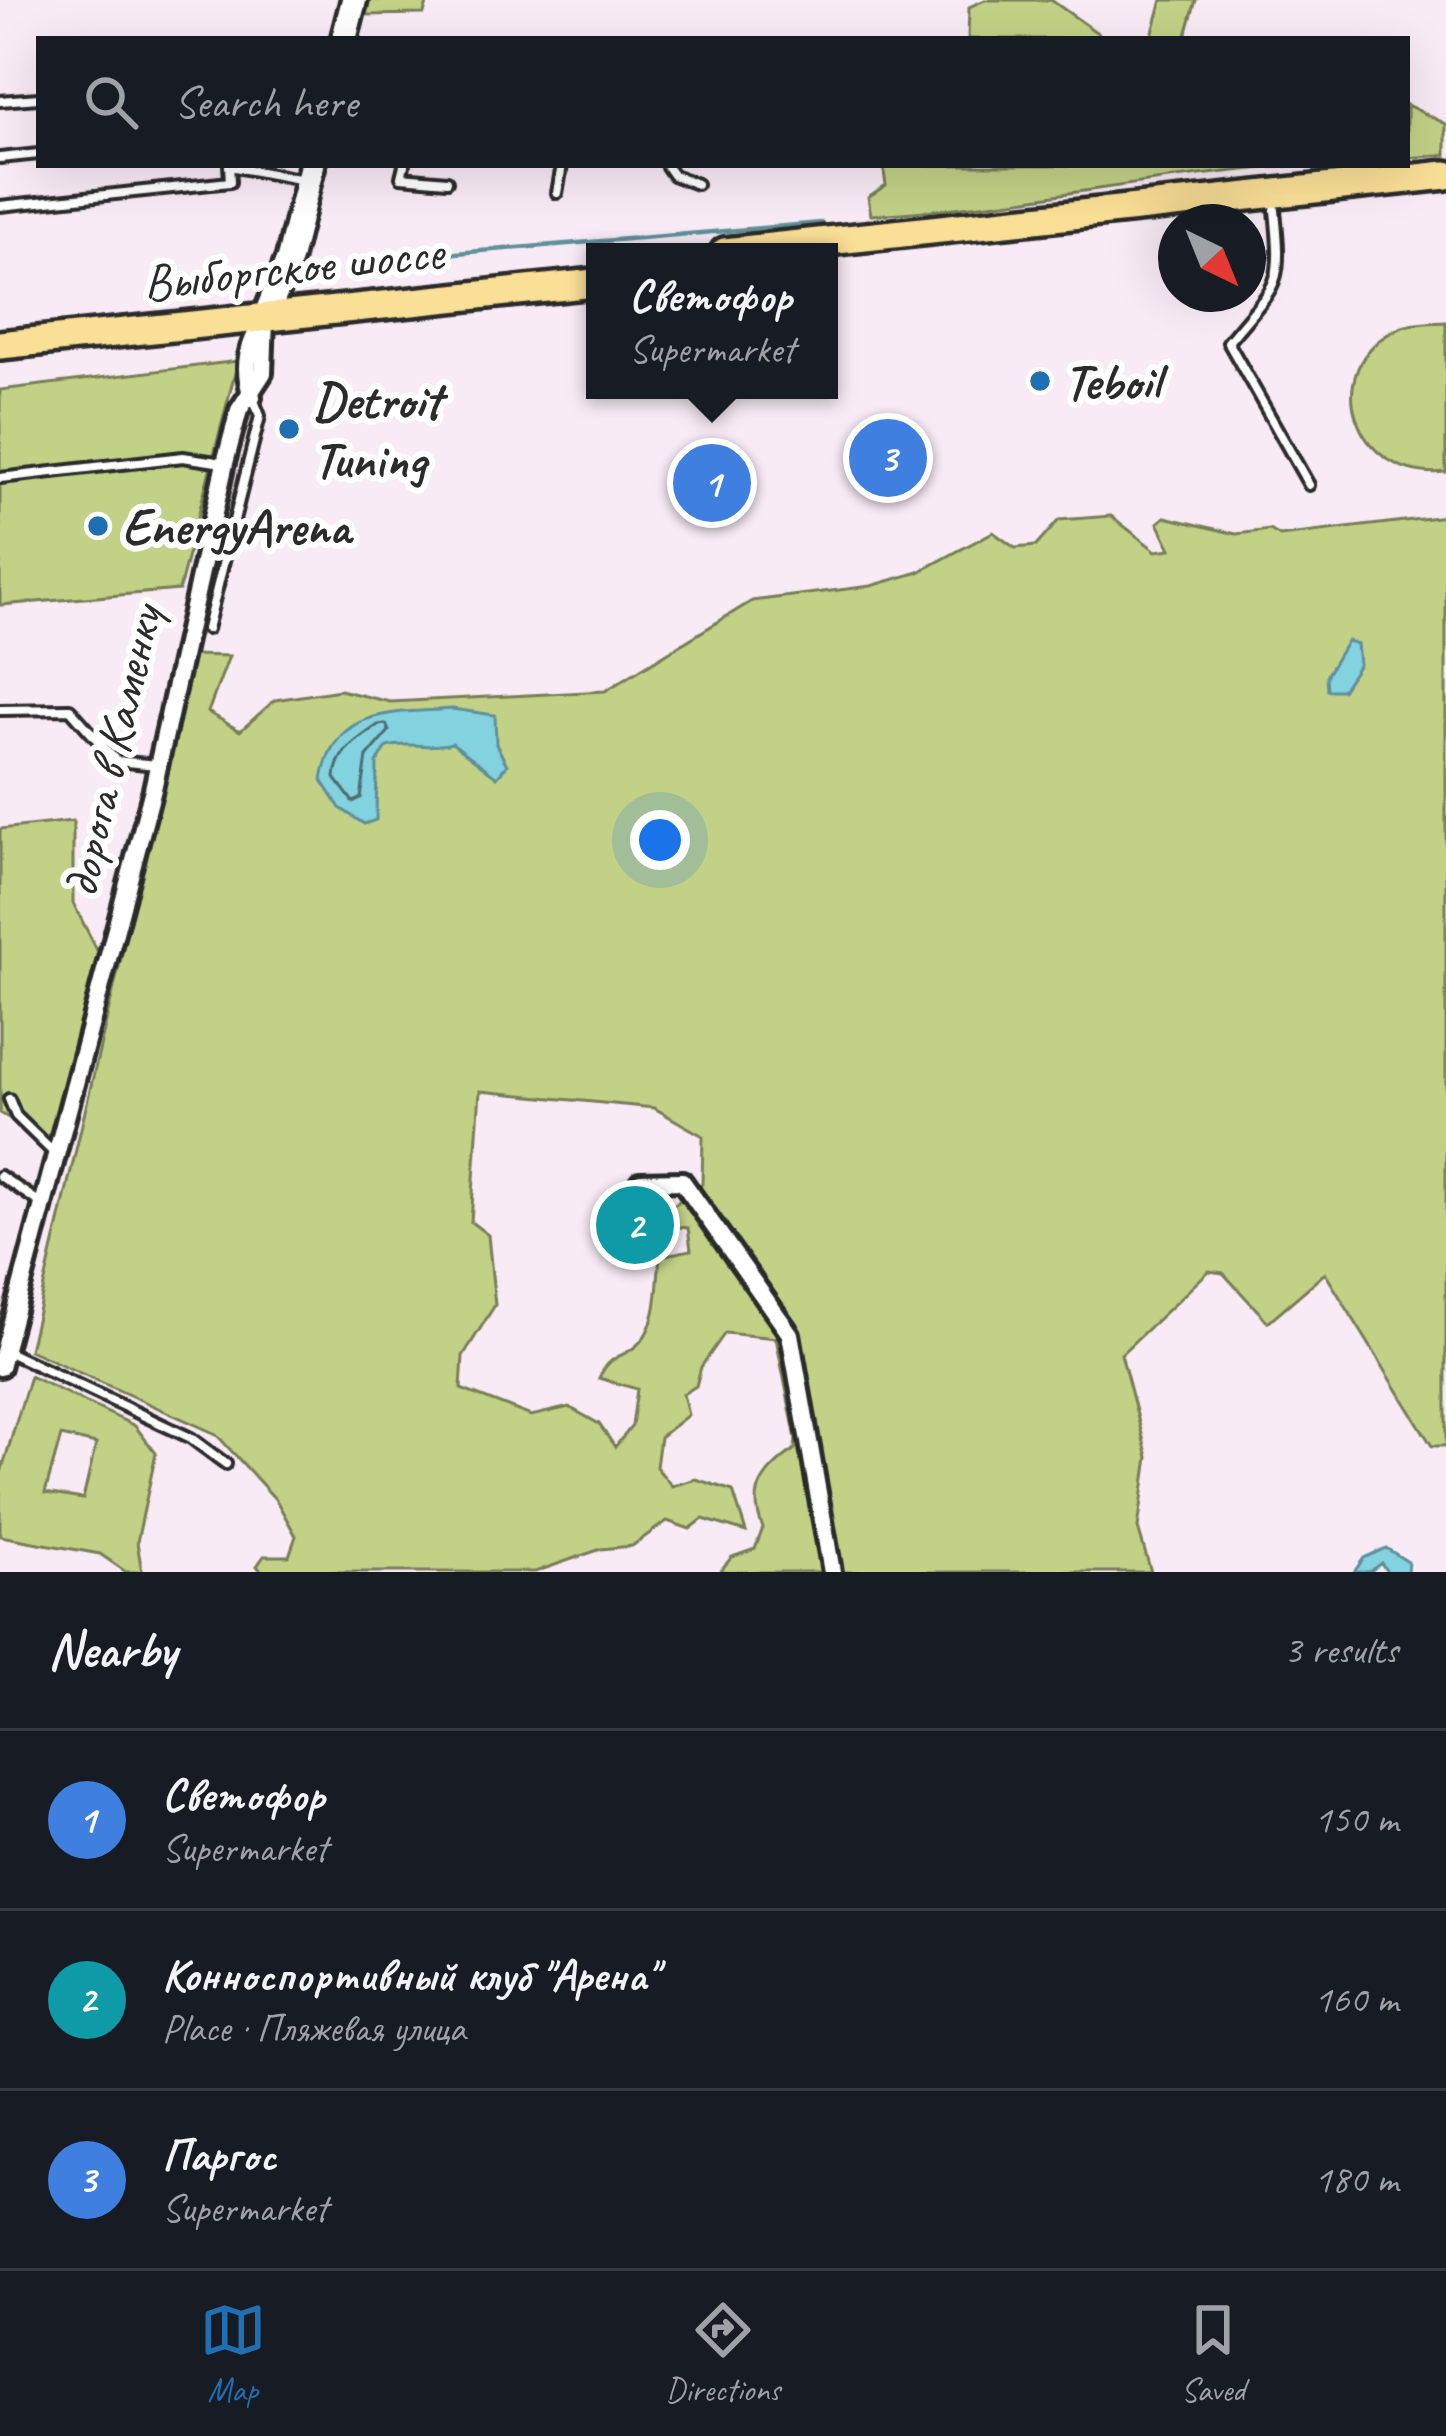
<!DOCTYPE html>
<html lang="en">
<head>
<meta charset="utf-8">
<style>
	body { margin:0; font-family:Caveat,sans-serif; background:#20242c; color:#f1f3f6 }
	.compass { position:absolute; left:1158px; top:204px; width:108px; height:108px; border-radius:50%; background:#171b24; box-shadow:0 12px 48px #0002; rotate:137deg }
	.you { position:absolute; left:660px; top:840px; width:42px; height:42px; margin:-30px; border:9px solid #fff; border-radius:50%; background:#1a73e8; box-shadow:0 0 0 18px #1a73e833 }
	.badge { display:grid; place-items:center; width:78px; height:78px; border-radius:50%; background:#1f6fb2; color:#fff; font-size:39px; font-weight:700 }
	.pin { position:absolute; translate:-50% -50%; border:6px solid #fff; box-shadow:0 3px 12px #0006 }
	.popup { position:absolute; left:586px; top:243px; width:252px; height:156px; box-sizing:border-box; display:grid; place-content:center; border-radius:0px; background:#171b24; filter:drop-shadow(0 3px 9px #0005); font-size:39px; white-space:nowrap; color:#9ea1a6 }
	.popup b { font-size:45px; color:#f1f3f6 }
	.popup::after { content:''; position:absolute; left:50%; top:100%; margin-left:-24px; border:24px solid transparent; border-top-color:#171b24 }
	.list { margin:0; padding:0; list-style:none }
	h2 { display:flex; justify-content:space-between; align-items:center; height:156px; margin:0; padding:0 48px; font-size:51px }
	h2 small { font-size:39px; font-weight:400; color:#9ea1a6 }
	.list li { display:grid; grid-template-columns:78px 1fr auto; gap:36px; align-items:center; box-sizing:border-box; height:180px; padding:0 48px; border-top:3px solid #363941 }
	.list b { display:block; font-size:45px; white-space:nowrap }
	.list p { margin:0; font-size:39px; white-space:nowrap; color:#9ea1a6 }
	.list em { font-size:39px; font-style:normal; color:#9ea1a6 }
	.icon { flex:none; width:66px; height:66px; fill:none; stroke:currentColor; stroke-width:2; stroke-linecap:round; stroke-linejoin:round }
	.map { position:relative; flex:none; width:1446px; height:1572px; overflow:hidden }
	.search { position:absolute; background:#171b24; box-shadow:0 12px 48px #0002; left:36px; right:36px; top:36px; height:132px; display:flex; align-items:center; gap:30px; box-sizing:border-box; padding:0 42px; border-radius:0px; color:#9ea1a6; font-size:45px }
	.sheet { height:696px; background:#171b24 }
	nav { display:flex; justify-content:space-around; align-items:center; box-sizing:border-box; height:168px; border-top:3px solid #363941; background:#171b24; font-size:33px; color:#9ea1a6 }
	nav a { display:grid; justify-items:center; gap:6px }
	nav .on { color:#1f6fb2 }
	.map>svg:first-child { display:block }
	.green { fill:#c3d186; stroke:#777e58; stroke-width:3; fill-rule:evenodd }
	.water { fill:#83d2e0; stroke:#608f98; stroke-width:3 }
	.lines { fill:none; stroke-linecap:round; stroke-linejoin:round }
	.shore { stroke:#4e6e73; stroke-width:3 }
	.stream { stroke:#608f98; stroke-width:4.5 }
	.lane-casing { stroke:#2b2b2b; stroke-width:16 }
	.street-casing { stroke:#2b2b2b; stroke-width:26 }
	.secondary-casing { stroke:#2b2b2b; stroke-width:33 }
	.primary-casing { stroke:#2b2b2b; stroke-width:36 }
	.lane { stroke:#fff; stroke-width:8 }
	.street { stroke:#fff; stroke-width:16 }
	.secondary { stroke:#fff; stroke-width:24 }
	.primary { stroke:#fadf96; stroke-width:27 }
	.poi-dot { fill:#1f6fb2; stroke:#fff; stroke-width:4.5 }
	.labels { text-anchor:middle; stroke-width:12; stroke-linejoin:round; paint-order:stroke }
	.street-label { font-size:51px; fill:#2b2b2b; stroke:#fff }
	.poi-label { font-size:51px; font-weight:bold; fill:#2b2b2b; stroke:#fff; text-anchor:start }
</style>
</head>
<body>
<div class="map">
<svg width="1446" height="1572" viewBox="0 0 1446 1572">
	<rect width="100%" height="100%" fill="#f9ebf6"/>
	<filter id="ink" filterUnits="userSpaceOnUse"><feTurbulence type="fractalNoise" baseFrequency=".00833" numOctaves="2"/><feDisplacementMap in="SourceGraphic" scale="24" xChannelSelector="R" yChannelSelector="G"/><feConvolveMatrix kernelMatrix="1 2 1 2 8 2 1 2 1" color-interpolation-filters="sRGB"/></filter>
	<g filter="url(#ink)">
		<path class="green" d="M370,0H428L424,14L366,15Z
			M985,0H1051L1106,39H968L969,7Z
			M1162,0H1196L1185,39H1151Z
			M1407,105L1446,124V155L1407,158Z
			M883,165H1301C1156,175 1015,207 871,215L868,197L886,185Z
			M1446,322V472C1353,483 1315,365 1400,328C1413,322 1432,323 1446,322Z
			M238,361L179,590L0,605V390Z
			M1111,516L1156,551L1171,549L1158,523L1165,517L1236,534L1270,530L1280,536L1446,516V1446H1432L1325,1273L1268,1322L1223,1273L1209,1271L1121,1354L1148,1457L1138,1528L1151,1572H719L732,1557L755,1549L763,1528C747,1491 764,1471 795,1449L796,1439L776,1338L725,1333L701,1367L696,1386L683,1394L688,1415L660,1437L656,1467L672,1486L696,1479L733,1491L746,1532L703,1519L690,1529L667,1521L632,1546L601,1549L535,1572H262L257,1566L264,1556H289L296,1536L276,1500L216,1434L29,1350L192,655L229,656L208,712L240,731L275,700L340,690L390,702L605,691L752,601L871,586L919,572L993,532L1015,548L1036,546L1059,520ZM480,1091L654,1108L703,1136L702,1184L672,1206L669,1226L688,1228L691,1250L660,1256C657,1282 659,1321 641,1341C625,1360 612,1350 599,1378L637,1389L632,1426L615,1447L599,1424L569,1407L531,1416L461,1389L463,1356L495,1305L488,1235L471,1222Z
			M73,821V903L98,952L53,1144L0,1113V829Z
			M30,1376L135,1426L156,1453L137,1542L142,1572H126L100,1554L0,1536V1476ZM61,1436L96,1444L83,1499L45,1493Z"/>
		<path class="water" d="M1347,641L1357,644L1359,664L1342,690H1327L1326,676Z
			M452,709L495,715L496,744L507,765L497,777L452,743C426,750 410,741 387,747L377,763L376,820L364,824L340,808L322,780C333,705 395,714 452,709Z
			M1386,1548L1408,1562L1407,1572H1387L1381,1563L1369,1572H1354L1364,1558Z"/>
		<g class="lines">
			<path class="shore" d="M378,725L386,724L389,731L367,757L361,798L353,802L335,778C336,751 357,740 378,725Z"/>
			<path class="stream" d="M384,259L822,223"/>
			<g class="lane-casing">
				<path id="lane" d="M0,101L39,98
					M0,158L39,154
					M404,165L401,177L447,181
					M666,165L673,175L697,184
					M229,166L304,180
					M557,193L562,165
					M0,206L230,182L229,165
					M1275,210C1283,290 1278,281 1228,342L1309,485
					M0,478L183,457L223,463
					M207,629L260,416L253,398
					M0,710L70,709L116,761L157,765
					M9,1099L16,1116L55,1154
					M0,1176L42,1204
					M4,1350L191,1438L226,1464"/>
			</g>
			<g class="street-casing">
				<path id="street" d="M252,397C242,366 247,346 265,318
					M640,1182L682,1181L790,1334L832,1572
					M0,1367L153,789L225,463L239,410L263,373L265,318"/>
			</g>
			<g class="secondary-casing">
				<path id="secondary" d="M344,39L354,0
					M265,318L289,259L312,165"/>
			</g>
			<g class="primary-casing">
				<path id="primary" d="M725,252L1446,175
					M0,345L595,283"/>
			</g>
			<use href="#lane" class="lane"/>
			<use href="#street" class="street"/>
			<use href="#secondary" class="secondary"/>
			<use href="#primary" class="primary"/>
		</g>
	</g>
	<g class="poi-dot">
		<circle cx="1040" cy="381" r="12"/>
		<circle cx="289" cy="429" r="12"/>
		<circle cx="98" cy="526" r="12"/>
	</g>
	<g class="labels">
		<g class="street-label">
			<text transform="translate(293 266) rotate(-6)" y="18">Выборгское шоссе</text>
			<text transform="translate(111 751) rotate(-77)" y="18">дорога в Каменку</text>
		</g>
		<g class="poi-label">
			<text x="1064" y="399">Teboil</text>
			<text x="313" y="418">Detroit<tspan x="313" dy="59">Tuning</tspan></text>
			<text x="122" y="544">EnergyArena</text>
		</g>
	</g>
</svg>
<svg class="compass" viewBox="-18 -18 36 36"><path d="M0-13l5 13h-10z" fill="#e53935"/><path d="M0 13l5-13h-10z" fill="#9ea1a6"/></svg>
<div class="you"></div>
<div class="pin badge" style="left:712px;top:483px;background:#3f7fe0">1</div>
<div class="popup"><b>Светофор</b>Supermarket</div>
<div class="pin badge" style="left:635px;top:1225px;background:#0f9aa8">2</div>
<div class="pin badge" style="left:888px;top:458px;background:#3f7fe0">3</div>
<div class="search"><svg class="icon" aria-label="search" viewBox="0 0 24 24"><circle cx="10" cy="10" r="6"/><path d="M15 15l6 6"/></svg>Search here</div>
</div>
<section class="sheet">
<h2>Nearby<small>3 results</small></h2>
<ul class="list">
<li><span class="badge" style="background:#3f7fe0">1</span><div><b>Светофор</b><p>Supermarket</p></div><em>150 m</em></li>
<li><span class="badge" style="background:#0f9aa8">2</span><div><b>Конноспортивный клуб &quot;Арена&quot;</b><p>Place · Пляжевая улица</p></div><em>160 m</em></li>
<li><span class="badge" style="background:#3f7fe0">3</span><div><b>Паргос</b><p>Supermarket</p></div><em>180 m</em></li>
</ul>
</section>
<nav>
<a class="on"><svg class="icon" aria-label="map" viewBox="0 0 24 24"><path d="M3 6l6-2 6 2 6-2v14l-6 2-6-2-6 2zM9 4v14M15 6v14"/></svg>Map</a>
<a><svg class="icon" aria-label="directions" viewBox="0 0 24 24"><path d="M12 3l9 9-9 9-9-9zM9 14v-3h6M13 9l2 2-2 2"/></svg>Directions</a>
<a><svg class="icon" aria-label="saved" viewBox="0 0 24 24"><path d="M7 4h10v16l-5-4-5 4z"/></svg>Saved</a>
</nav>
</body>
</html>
